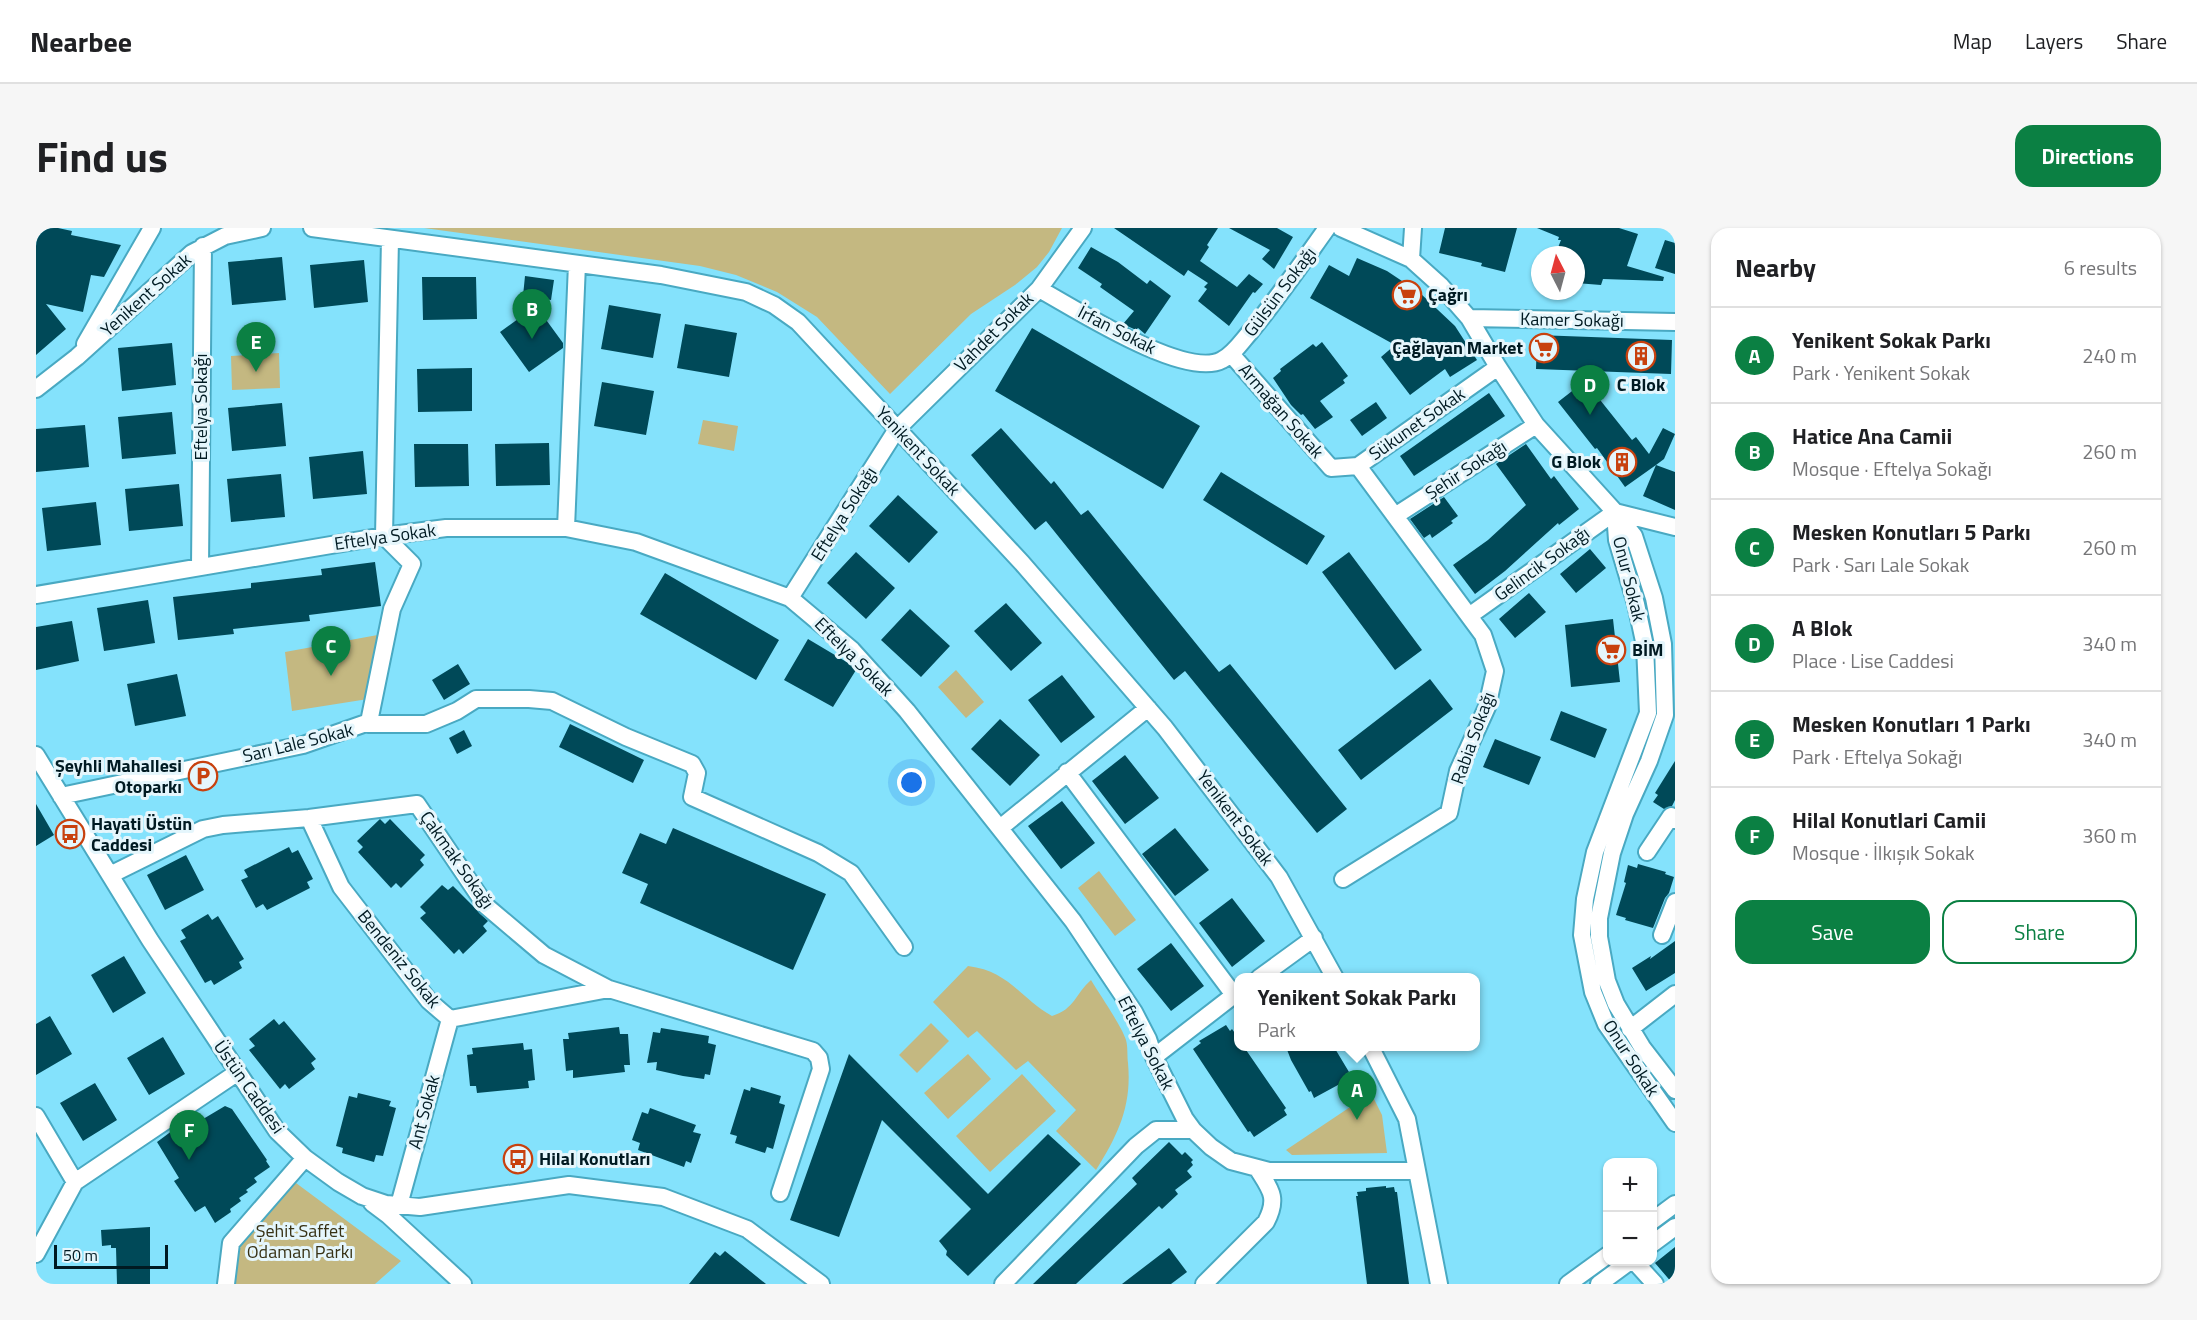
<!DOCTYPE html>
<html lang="en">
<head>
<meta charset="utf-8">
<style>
	body { margin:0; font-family:"Titillium Web",sans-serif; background:#f6f6f6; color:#202124 }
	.controls { position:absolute; right:18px; bottom:18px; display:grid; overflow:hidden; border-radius:12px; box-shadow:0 2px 4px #0004 }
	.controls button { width:54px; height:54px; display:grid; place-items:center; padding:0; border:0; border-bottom:2px solid #e0e0e0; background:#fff; color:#202124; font:30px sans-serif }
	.compass { position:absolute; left:1495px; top:18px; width:54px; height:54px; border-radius:50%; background:#fff; box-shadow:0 2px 4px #0004; rotate:354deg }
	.scale { position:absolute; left:18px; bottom:15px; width:114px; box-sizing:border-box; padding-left:6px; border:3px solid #001a22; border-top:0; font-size:16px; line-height:21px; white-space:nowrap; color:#001a22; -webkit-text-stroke:4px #e5f6fc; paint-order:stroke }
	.you { position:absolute; left:876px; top:555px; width:21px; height:21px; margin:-15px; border:4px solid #fff; border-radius:50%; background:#1a73e8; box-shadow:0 0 0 9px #1a73e833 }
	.badge { display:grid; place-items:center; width:39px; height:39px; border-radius:50%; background:#0b8043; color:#fff; font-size:20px; font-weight:700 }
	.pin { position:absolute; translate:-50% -50px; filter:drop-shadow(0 2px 3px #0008) }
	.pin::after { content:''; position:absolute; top:32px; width:21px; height:18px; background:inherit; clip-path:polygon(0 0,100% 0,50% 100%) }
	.popup { position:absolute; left:1198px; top:745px; width:246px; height:78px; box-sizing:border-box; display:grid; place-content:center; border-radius:12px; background:#fff; filter:drop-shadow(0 2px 4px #0005); font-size:20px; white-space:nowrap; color:#757577 }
	.popup b { font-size:22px; color:#202124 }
	.popup::after { content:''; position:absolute; left:50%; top:100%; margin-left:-12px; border:12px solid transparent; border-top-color:#fff }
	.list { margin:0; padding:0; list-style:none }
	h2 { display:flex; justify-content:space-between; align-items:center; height:78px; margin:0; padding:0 24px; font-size:26px }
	h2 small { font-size:20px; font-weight:400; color:#757577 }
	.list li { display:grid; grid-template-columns:39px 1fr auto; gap:18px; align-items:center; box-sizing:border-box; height:96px; padding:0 24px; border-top:2px solid #e0e0e0 }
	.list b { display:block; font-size:22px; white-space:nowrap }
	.list p { margin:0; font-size:20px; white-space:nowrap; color:#757577 }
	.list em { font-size:20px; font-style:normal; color:#757577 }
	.actions { display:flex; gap:12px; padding:18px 24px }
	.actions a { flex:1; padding:14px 0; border:2px solid #0b8043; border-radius:18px; text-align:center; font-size:21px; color:#0b8043 }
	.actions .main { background:#0b8043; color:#fff }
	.map { position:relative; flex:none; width:1639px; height:1056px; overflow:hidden; border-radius:18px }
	header { display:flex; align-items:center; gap:36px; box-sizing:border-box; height:84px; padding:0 30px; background:#fff; border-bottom:2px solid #e0e0e0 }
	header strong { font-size:28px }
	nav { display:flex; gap:33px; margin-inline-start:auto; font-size:21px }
	.intro { display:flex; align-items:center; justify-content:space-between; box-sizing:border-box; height:144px; padding:0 36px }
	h1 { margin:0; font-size:42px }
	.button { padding:15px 27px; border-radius:18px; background:#0b8043; color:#fff; font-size:21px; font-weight:700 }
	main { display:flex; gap:36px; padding:0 36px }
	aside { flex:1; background:#fff; border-radius:18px; box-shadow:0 2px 4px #0004 }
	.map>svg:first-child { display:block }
	.green { fill:#c4b881 }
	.building { fill:#004958 }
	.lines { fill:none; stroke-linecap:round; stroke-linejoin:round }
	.minor-casing { stroke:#49a9c2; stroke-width:20 }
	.minor { stroke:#fff; stroke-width:16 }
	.labels { text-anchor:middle; stroke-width:6; stroke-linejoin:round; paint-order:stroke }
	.street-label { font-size:18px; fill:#001a22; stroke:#e5f6fc }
	.poi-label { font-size:18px; font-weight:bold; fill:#001a22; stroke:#e5f6fc; text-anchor:start }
	.park-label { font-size:18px; fill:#373114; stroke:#e5f6fc }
</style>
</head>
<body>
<header>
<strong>Nearbee</strong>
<nav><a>Map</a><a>Layers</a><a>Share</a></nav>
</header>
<div class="intro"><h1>Find us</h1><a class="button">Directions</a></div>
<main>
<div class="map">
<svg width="1639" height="1056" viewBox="0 0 1639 1056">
	<rect width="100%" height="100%" fill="#84e2fc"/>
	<path class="green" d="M388,0H1026L1013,24L1001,39L979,57L935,86L854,166L781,89L741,64L700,47L664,38Z
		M243,125L244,160L196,162L195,128Z
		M667,192L702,198L698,223L662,216Z
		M347,406L332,471L256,483L249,424Z
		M920,442L948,474L930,490L902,459Z
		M1063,643L1100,692L1079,708L1042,660Z
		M932,738C973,743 984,770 1016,788C1039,781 1039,766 1055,752C1064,767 1085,797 1090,812C1092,819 1091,827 1092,835C1096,878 1082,907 1060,942L1020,903L1040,882L992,833L980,842L941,803L932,810L897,774Z
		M895,795L913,813L881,845L863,827Z
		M932,826L955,851L912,891L888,865Z
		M986,846L1020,883L954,944L920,908Z
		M1335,865L1346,887L1351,925L1256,927L1250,922Z
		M260,955L365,1033L339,1056H194L204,1011Z"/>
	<path class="building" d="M0,0H22L36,3L35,7L85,17L68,49L55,47L47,84L10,76L30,101L0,127Z
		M1078,0H1182L1171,17L1173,19L1164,33L1201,59L1213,46L1227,56L1219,65L1217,64L1193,98L1162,73L1171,61L1168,59L1172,55L1152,42L1148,48Z
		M1193,0H1241L1257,9L1238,41L1226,31L1234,22Z
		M1409,0H1481L1469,44L1445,38L1446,35L1403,25Z
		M1501,0H1583L1602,6L1591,38L1628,49L1627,53L1567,51L1565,57L1540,55V27H1519L1525,12H1522L1523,9Z
		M1629,12L1639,15V46L1619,40Z
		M1055,19L1082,34L1111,56L1114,52L1135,68L1109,106L1102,100L1100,102L1087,96L1098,83L1064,59L1066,56L1042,40Z
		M246,29L250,72L196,77L192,34Z
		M1321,30L1351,43L1384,65L1419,98L1441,132L1414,149L1409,141L1374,167L1345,129L1359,117L1274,70L1293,37L1313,48Z
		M328,32L332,74L278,80L274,37Z
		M489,48L518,52L515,72L487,68Z
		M386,49H440L441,91L387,92Z
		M573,77L625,86L617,130L565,121Z
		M500,78L527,115V120L493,144L464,104Z
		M649,96L701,105L693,149L641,140Z
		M996,100L1164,198L1127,261L959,163Z
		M1501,107L1636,112L1635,146L1500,141Z
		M1286,114L1312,148L1307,152L1309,155L1284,173L1297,189L1279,201L1267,186L1265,187L1255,177L1237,150L1245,143L1244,141L1277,116L1280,119Z
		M136,115L140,157L86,163L82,120Z
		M436,140V183L382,184L381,141Z
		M1549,153L1596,212L1600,209L1613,226L1627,200L1639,206L1628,231L1620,237L1639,244V282L1607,268L1620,237L1589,259L1561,220L1559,221L1522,174Z
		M566,154L618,163L610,207L558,198Z
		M1453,165L1469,188L1378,248L1364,228Z
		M1340,174L1351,190L1326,208L1314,192Z
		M246,175L250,218L196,223L192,180Z
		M136,184L140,226L86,231L82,189Z
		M49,197L53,239L0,244V201Z
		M965,200L1015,256L1018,253L1045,287L1052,282L1183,444L1194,436L1311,581L1281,605L1149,443L1138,452L1010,293L999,302L935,227Z
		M513,215L514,257L460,258L459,216Z
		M378,216H432L433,258L379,259Z
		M1490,216L1515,251L1518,248L1543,281L1523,297L1522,295L1469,343L1439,366L1417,337L1452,312L1490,277L1460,236Z
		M327,223L331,266L277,271L273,229Z
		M1185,244L1289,308L1271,337L1167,272Z
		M245,246L249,289L195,294L191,251Z
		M143,256L147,298L93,303L89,261Z
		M862,267L902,304L873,335L833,298Z
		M1408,269L1422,288L1415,293L1417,295L1396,310L1394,306L1388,310L1374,291Z
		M60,274L65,317L11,323L6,280Z
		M1554,321L1570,340L1540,365L1524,346Z
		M820,324L859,360L830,391L791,355Z
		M1313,324L1386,422L1359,442L1286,344Z
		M339,334L345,378L273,387L274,393L197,401L198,406L142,412L137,369L215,360V355L286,347L285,341Z
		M629,345L743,412L720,452L604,386Z
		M1493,365L1510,384L1479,410L1463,391Z
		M112,372L119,415L68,423L61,380Z
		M970,375L1006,415L975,443L938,403Z
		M874,381L914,418L885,449L845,412Z
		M1577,391L1584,454L1535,459L1529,397Z
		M36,393L43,433L0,442V399Z
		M772,411L814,436L820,442L797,479L748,452Z
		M422,436L434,456L408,472L396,452Z
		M141,446L150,488L99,498L91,456Z
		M1026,447L1059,489L1025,515L992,472Z
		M1394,451L1417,481L1325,552L1302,522Z
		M1525,483L1571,501L1559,530L1514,512Z
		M964,491L1004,527L974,558L935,521Z
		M534,496L608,532L597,555L523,519Z
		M428,502L436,518L421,526L413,510Z
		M1459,511L1505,529L1493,557L1447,539Z
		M1089,527L1123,570L1089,596L1056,553Z
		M1639,533V572L1636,578L1628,581L1617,574L1622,567L1619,565Z
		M1026,573L1059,615L1025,641L992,598Z
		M0,576L18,607L0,618Z
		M344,591L349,596L354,591L389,627L384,632L388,637L365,660L360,655L355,660L322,624L327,619L321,613Z
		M637,600L790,666L757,742L604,675L612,656L586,645L604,605L630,616Z
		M1139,600L1173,642L1139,668L1106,626Z
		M253,619L256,625L262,622L277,651L271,654L274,660L231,682L227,676L220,680L205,652L212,649L208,642Z
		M150,627L168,662L129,682L111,647Z
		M1602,636L1630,644L1629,646L1638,649L1633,665L1629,670L1617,700L1589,692L1590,690L1580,687L1590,655L1588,654L1592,637L1601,640Z
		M406,657L412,662L417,658L452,693L447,698L451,703L427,726L423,721L418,726L384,690L390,685L384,679Z
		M1196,670L1229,713L1196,739L1163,695Z
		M172,686L176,692L182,688L208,731L203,734L206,740L178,757L175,752L169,755L144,713L150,710L145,702Z
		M1639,713V745L1610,763L1596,740L1615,728L1614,731Z
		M1135,715L1168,758L1135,783L1101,741Z
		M88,728L110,765L77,785L55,747Z
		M14,788L36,826L0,847V796Z
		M238,791L243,797L248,793L280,831L275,835L279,841L253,861L249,856L244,861L213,822L219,818L213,811Z
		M1190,797L1194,803L1196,801L1203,811V819H1208L1250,880L1248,882L1251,887L1218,909L1214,903L1212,904L1157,821L1165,815L1163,813Z
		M583,799L584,806H592L594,837H588L589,844L537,850V842L530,843L527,811H533L532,805Z
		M625,800L673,808L672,815L680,817L674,847L669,846L668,851L647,848L620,842L621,834L611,835L617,804L624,805Z
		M127,809L149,846L113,867L91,830Z
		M487,815L488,822L496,821L499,852L492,853L493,860L441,865L440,858H434L431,827L437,826L436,820Z
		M1250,819H1298L1313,844L1310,846L1313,851L1278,870L1275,863L1273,864L1255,832Z
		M813,826L952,966L1012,906L1045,936L932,1048L910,1027L911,1023L903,1013L935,981L846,892L803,1009L754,992Z
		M59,855L81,892L47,913L24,875Z
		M715,859L745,868L743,875L749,877L737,921L731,919L729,925L699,915L701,908L694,906L708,861L714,863Z
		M322,865L355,873L353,878L360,880L347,928L340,927L338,934L306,925L307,920L300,918L313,868L321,870Z
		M189,878L196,881L231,932L230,933L234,939L218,950L221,954L210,962L212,964L203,970L205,973L194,981L195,984L179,995L169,978L159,984L138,953L143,950L121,914L148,894L152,900Z
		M614,880L660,897L657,904L665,906L655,935L650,933L648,939L602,922L604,915L596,912L606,884L612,886Z
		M1133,914L1146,927L1149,924L1157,932L1155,934L1157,937L1151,943L1156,949L1139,962L1142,966L1126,981L1123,978L1040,1056H997L1101,956L1096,950Z
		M1350,958V960L1358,959L1359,964H1361L1373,1056H1331L1320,968H1322L1321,964L1330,963V960Z
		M114,999V1056H81L80,1020H75V1017L66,1018L65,1002Z
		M1639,1019V1056H1637L1619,1035Z
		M1133,1020L1151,1044L1135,1056H1086Z
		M689,1023L730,1056H653L679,1024L684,1028Z"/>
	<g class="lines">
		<g class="minor-casing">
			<path id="minor" d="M276,0L625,47L710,64L738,77L762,94L986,335L1129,500L1243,649L1299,750
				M1305,0L1375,31L1405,58L1433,90L1462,139L1500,197L1579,284L1598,308L1618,370L1627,416L1629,487L1613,533L1589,586L1576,625L1563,690V709L1571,753L1580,776L1606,819L1639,862
				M1375,31L1377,0
				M1003,61C1038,80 1149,152 1186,132C1198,126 1206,113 1215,103C1242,70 1266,35 1291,0
				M1433,90L1639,94
				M49,116L116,0
				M1195,126L1295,240L1322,238L1462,139
				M0,161L41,129L156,25L189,8L226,0
				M1579,284L1581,312L1600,376L1609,418L1612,485L1559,624L1549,671L1546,707L1557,764L1570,796L1639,895
				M1579,284L1639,299
				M1359,288L1500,197
				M530,300L541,36
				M164,339L167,18
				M0,367L348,308L410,300H530L600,314L754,370L816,422L871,483L1037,693L1098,784L1112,811L1118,829L1149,891L1157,902L1175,919L1195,933L1233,943H1381
				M754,370L861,201L1003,61L1047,0
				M1433,388L1579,284
				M332,496H390L421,483L440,471H493L516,473L590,509L656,536L661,545L656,569L782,625L815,645L868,719
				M0,527L114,712L241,903L269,930L302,954L326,968L350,976L384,979L533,957L627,969L711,1001L785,1056
				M1031,544L1198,767
				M25,568L267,517L333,494L356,381L376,336L348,308L354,11
				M273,590L305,659L393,773L414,791L573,761
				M964,600L1112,480
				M1611,624L1635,588L1639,592
				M74,647L167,601L187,597L273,590L381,576L450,678L508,727L573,761L777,823L783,830L785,841L744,965
				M1307,651L1413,585L1422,543L1451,479L1459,443L1447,407L1322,238
				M1626,707L1639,674
				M1223,750L1278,710
				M1594,801L1639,766
				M1334,818L1371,891L1403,1056
				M1118,829L1202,764
				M0,888L39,954
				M336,975L352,987L427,1056
				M363,977L414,791
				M1616,993L1639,976
				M1616,1016L1639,999
				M0,1026L39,954L202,844
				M1599,1034L1619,1056
				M190,1056L195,1015L269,930
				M967,1056L1100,918L1120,902H1157
				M1168,1056L1230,994C1243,969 1234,961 1221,940
				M1532,1056L1572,1027
				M1563,1056L1593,1034"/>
		</g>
		<use href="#minor" class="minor"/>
	</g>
	<defs>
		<g id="supermarket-ring" transform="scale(1.5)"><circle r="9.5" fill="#e5f6fc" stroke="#c8410e" stroke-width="1.5"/><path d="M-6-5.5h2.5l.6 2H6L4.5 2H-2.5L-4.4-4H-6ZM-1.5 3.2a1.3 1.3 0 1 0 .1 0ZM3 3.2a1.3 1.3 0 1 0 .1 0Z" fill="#c8410e"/></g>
		<g id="building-ring" transform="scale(1.5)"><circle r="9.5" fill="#e5f6fc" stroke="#c8410e" stroke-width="1.5"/><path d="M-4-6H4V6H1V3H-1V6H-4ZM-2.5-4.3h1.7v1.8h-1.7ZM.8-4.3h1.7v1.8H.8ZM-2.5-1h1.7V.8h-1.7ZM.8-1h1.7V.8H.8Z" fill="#c8410e"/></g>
		<g id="parking-ring" transform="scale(1.5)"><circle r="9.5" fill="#e5f6fc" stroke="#c8410e" stroke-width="1.5"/><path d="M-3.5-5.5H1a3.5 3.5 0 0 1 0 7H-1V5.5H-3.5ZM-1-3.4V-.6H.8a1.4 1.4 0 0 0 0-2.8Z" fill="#c8410e"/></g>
		<g id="bus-ring" transform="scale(1.5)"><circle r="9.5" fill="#e5f6fc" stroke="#c8410e" stroke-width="1.5"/><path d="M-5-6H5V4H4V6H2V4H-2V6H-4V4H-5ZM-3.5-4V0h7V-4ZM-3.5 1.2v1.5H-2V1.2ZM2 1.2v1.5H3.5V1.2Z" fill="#c8410e"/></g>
	</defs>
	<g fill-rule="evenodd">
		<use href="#supermarket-ring" x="1371" y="67"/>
		<use href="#supermarket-ring" x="1508" y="120"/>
		<use href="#building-ring" x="1605" y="128"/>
		<use href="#building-ring" x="1586" y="234"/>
		<use href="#supermarket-ring" x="1575" y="422"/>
		<use href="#parking-ring" x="167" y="548"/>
		<use href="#bus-ring" x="34" y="606"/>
		<use href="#bus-ring" x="482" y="931"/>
	</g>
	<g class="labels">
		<g class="street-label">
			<text transform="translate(1244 64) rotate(-53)" y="6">Gülsün Sokağı</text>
			<text transform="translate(110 67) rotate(-42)" y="6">Yenikent Sokak</text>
			<text transform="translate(1536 92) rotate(1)" y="6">Kamer Sokağı</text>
			<text transform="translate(1081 102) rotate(27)" y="6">İrfan Sokak</text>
			<text transform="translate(958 104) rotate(-45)" y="6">Vahdet Sokak</text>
			<text transform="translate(165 179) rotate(-90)" y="6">Eftelya Sokağı</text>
			<text transform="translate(1245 183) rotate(49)" y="6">Armağan Sokak</text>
			<text transform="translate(1381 196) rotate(-35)" y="6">Sükunet Sokak</text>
			<text transform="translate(882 223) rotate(47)" y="6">Yenikent Sokak</text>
			<text transform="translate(1430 242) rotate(-33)" y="6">Şehir Sokağı</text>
			<text transform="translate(808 286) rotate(-58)" y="6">Eftelya Sokağı</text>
			<text transform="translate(349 309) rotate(-8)" y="6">Eftelya Sokak</text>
			<text transform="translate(1506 336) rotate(-36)" y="6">Gelincik Sokağı</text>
			<text transform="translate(1593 351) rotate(76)" y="6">Onur Sokak</text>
			<text transform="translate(818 429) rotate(45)" y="6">Eftelya Sokak</text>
			<text transform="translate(1437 510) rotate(-70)" y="6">Rabia Sokağı</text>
			<text transform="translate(262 515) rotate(-14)" y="6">Sarı Lale Sokak</text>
			<text transform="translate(1199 590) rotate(53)" y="6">Yenikent Sokak</text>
			<text transform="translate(421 632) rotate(55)" y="6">Çakmak Sokağı</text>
			<text transform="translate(363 731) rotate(51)" y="6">Bendeniz Sokak</text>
			<text transform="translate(1110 815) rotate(63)" y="6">Eftelya Sokak</text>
			<text transform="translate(1595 830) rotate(57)" y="6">Onur Sokak</text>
			<text transform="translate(213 859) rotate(55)" y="6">Üstün Caddesi</text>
			<text transform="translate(388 884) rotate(-75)" y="6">Ant Sokak</text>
		</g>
		<g class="poi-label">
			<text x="1392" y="73">Çağrı</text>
			<text x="1487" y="126" text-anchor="end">Çağlayan Market</text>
			<text x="1605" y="163" text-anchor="middle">C Blok</text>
			<text x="1565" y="240" text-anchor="end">G Blok</text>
			<text x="1596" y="428">BİM</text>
			<text x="146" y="544" text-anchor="end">Şeyhli Mahallesi<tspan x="146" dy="21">Otoparkı</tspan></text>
			<text x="55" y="602">Hayati Üstün<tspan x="55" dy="21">Caddesi</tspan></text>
			<text x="503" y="937">Hilal Konutları</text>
		</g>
		<g class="park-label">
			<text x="264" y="1009">Şehit Saffet<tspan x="264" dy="21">Odaman Parkı</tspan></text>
		</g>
	</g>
</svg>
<div class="controls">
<button>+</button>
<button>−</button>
</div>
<svg class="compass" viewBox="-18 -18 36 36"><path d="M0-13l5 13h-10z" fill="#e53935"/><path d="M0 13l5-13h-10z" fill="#757577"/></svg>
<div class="scale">50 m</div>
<div class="you"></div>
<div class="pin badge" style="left:1321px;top:892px">A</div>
<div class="popup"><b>Yenikent Sokak Parkı</b>Park</div>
<div class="pin badge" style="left:496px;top:111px">B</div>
<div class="pin badge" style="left:295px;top:448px">C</div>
<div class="pin badge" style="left:1554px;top:187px">D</div>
<div class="pin badge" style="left:220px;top:144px">E</div>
<div class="pin badge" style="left:153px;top:932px">F</div>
</div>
<aside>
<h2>Nearby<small>6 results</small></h2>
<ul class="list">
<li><span class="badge">A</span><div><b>Yenikent Sokak Parkı</b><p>Park · Yenikent Sokak</p></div><em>240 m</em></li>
<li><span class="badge">B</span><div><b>Hatice Ana Camii</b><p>Mosque · Eftelya Sokağı</p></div><em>260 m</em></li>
<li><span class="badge">C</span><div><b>Mesken Konutları 5 Parkı</b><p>Park · Sarı Lale Sokak</p></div><em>260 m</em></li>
<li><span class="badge">D</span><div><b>A Blok</b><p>Place · Lise Caddesi</p></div><em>340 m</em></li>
<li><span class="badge">E</span><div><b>Mesken Konutları 1 Parkı</b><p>Park · Eftelya Sokağı</p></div><em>340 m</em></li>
<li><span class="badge">F</span><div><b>Hilal Konutlari Camii</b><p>Mosque · İlkışık Sokak</p></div><em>360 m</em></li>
</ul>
<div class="actions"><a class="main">Save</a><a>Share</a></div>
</aside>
</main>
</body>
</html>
